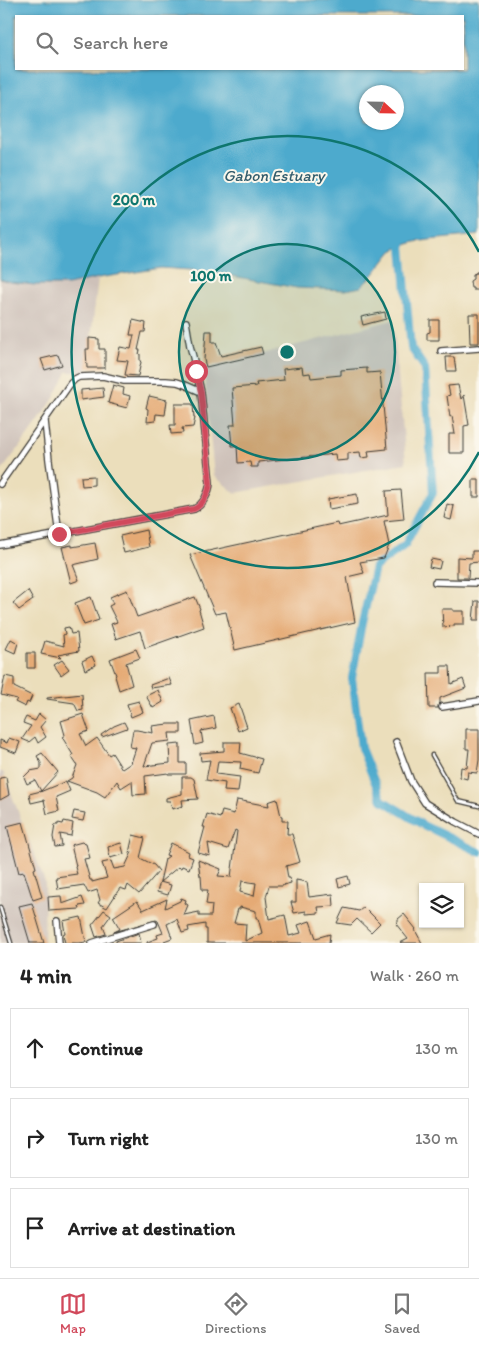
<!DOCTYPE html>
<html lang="en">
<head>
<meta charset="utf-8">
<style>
	body { margin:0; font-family:Itim,sans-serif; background:#f2f2f2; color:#222 }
	.controls { position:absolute; right:15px; bottom:15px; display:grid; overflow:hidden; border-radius:0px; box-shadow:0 1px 4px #0004 }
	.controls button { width:45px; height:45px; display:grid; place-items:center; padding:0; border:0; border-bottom:1px solid #e0e0e0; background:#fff; color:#222; font:25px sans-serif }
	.compass { position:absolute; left:359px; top:85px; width:45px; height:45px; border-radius:50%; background:#fff; box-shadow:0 1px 4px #0004; rotate:112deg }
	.stop { position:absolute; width:15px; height:15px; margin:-11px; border:4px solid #d1495b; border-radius:50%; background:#fff }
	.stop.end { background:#d1495b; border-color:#fff; box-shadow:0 1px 5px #0008 }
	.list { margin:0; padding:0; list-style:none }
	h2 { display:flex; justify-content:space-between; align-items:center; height:65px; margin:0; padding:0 20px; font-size:21px }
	h2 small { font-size:16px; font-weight:400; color:#767676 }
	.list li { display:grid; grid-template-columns:32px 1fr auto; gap:15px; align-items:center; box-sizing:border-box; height:80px; margin:0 10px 10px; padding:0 10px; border:1px solid #e0e0e0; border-radius:0px }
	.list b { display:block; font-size:19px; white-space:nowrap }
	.list em { font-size:16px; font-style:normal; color:#767676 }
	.icon { flex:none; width:28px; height:28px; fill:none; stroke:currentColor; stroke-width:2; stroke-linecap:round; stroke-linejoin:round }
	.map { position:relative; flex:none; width:479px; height:943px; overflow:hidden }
	.search { position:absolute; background:#fff; box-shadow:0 1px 4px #0004; left:15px; right:15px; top:15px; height:55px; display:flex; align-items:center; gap:12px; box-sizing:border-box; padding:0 18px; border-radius:0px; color:#767676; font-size:19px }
	.sheet { height:335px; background:#fff }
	nav { display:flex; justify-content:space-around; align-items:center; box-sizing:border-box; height:70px; border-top:1px solid #e0e0e0; background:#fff; font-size:14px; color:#767676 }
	nav a { display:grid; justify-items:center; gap:2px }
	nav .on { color:#d1495b }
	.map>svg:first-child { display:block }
	.industrial { fill:#cec1b9 }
	.water { fill:#4eaacd; stroke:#356374; fill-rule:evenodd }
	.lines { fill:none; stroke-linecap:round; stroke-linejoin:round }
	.canal { stroke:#4eaacd; stroke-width:8 }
	.building { fill:#e5aa75; fill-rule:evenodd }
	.service-casing { stroke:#3b3934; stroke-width:5 }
	.minor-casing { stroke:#3b3934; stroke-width:8 }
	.service { stroke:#fff; stroke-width:2.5 }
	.minor { stroke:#fff; stroke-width:5.5 }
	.route { stroke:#d1495b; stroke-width:6 }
	.ring { fill:none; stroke:#0f766e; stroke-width:2.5 }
	.labels { text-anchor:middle; stroke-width:4; stroke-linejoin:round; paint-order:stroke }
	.water-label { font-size:16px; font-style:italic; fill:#325c6c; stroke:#fbf7ec }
	.centre { fill:#0f766e; stroke:#fbf7ec; stroke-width:2.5 }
	.ring-label { font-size:15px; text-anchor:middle; font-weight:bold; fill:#0f766e; stroke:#fbf7ec; stroke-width:4; stroke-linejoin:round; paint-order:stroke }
</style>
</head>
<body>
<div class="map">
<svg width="479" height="943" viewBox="0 0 479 943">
	<rect width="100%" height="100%" fill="#fbf7ec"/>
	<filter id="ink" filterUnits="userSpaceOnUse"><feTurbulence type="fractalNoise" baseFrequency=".02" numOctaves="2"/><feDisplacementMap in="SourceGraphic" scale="10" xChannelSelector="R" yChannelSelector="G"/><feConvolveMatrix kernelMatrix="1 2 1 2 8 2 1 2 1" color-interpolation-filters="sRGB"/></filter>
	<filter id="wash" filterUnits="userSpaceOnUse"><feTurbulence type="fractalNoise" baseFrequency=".0096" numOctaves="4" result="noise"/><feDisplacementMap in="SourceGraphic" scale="20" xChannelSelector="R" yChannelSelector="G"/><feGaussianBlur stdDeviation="1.12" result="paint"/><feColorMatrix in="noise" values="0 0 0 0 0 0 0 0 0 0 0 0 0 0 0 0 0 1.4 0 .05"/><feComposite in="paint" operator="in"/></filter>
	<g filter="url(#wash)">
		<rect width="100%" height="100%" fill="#ebdebb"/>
		<path class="industrial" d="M98,278L87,372H67L54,398L38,422L0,473V279L10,282L67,285Z
			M393,320L406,463L235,493L214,476L204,369Z
			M0,772H3L45,882L44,943H0Z"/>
		<path class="water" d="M0,0H479V235L429,240L415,242L402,246L392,251L373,275L361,287L346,290L297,288L205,271L161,268L98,278L67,285H35L10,282L0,279ZM16,16H463V69H16ZM366,92H396V122H366Z"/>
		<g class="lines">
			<path class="canal" d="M402,246L411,348L425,368L433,493L405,545L375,567L362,623L352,678L361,748L382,800L423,825L479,852"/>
		</g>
		<g id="blocks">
			<path class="building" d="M476,272H479V290H473V288H471L470,281L473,279V274L476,273Z
				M385,312L386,319L363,325L361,317Z
				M469,314H479V343H470Z
				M133,320L146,323L145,332H142L138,350H140L139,354H140V361L141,362L138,376L125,375L128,361L117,360L120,347L131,349L134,335H130Z
				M430,320H439V340H427V333L430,332Z
				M206,331H212V342H216L221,356L261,347L263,354L206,367L204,360Z
				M89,338L99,339V349H105V368H87L86,349H89Z
				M58,355L62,365L45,370L41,359Z
				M446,357H454L456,371H447Z
				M302,367L303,374L310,373L311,378L341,375V370L367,368V373L380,372L387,449L368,451L369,457L361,458L360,452L348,453V460L336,461L335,454L258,462V467H251L250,462L238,463L237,446H232L230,425H235L232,388L257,386L256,383L284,380L283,369Z
				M113,385L124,388L123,394L130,396L127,408L108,403Z
				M458,385L461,399L464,395L469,425L464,426V453H449V434H455L452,416L450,417L447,396L450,395L448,386Z
				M103,388L104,397L81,400V390Z
				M149,396L167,400L165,415L156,414L155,421L147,422L148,409L146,408Z
				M175,404H193L194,418H195L193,427L182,428L183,433L171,434L170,425H175Z
				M94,476V485L82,486L81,477Z
				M473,479H479V497H473Z
				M401,490L404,519L384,521L389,545L384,558L360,562L364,573L347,577L355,622L235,650L226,612L215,614L190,555L337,523L338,526L388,515L386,491Z
				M357,494L358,504L329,509L328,499Z
				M447,504L454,506L451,520L444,518Z
				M146,530L149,547L124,553L120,536Z
				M95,543L98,559L73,565L79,580L71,583L62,547L72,545V547Z
				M472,551H479V562L469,563L468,578H457V557L472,558Z
				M431,559L441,561L439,569L429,567Z
				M127,590L137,617L195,597L200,609L199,610L204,627L145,648L140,631L116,639L111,624L117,622L109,606L113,604L110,597Z
				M28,591L33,600L19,610L13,603Z
				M91,597L99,620L84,625L75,603Z
				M475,601H479V620H473Z
				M442,609H453V611H464V624H454V626L443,627Z
				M69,627L71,634L77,633L79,651L58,655L61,658L41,654L45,641L64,646L63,635L65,634L64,628Z
				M11,639L18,643L15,653L6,649Z
				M136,649L140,658L126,663L132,685L119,690L115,676L116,675L110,659Z
				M27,653H35V668H27Z
				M92,656L96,665L85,670L82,661Z
				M62,660L69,669L61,675L54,665Z
				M441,666H450L451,684L463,679L466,688L440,698V703L438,705V708H429L428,673H441Z
				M5,676L14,678V687L32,696L29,703L27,702L25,707L15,702L17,699L1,695Z
				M169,678L172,685L151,688L150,685Z
				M158,690L163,702L153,708L146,696Z
				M82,694L83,710L78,711L74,703L47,699V698Z
				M139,701L143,712L131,717L127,704Z
				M239,704L247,727L238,731L230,708Z
				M39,714L46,720L40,727L46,737L38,743L35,737L29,742L22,739L31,726L23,723L26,717L35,721Z
				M83,714L89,731L80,734L86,746L97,738L109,755L112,753L122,769L131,763L136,748L130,747L133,730H137L153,733L152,726L168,724H181V733H169L170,741L152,743L144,766L170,763L169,745L180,744V763H186V774H168V773L145,776L146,794L133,795L132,781L121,788L117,781L105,797L97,792L67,781L72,778L77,765L71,756L73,755L62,737L65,735L61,721Z
				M214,716L216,728L201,731L203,743L195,745L191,721Z
				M124,722L127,728L102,737L101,735L114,726Z
				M466,729H479V760L477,773L468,772L467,779L460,777L461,767L467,768L469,749H466Z
				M9,738L20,742L16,753L0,747V740L7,743Z
				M224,742H241L240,753L262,759L258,773L240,769L241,762L218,761L216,774L240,777L238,792L224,791L225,783L206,780L210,760L201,761L200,753L224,751Z
				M42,753L58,772L41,791L35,780L27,784L24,777L30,771L41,769V763L37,756Z
				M6,777L9,795L0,800V778Z
				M182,777H191L194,779L198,799L182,800L183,806L172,809L170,801H166V798L182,794Z
				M66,781L70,791L56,797L59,811L47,814L44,800L31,803L29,794L41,791L40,792Z
				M277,799L281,816H282V821H288L287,834H292L300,862L286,866L288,878H290L291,883L283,885V886H269L266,897L269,919L285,915L289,936L301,933L298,925L310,921L316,938L330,934L329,943H207V929H205V924L188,927L189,931L182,933L177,919L167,924L172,938L164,941V943H147V942L158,938L157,935L163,933L158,921L156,920L114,932L120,929L113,917L137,901L143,910L167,899L165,908L180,901L181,898L186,900L185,903L188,905L184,915L199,912V916H211L212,905L206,904L208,890H202L201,876H200L198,860L221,869L218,876L231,877L237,831L235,830L228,849L208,843L210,856L198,853L205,827H203L207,814L220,818L222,811L234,814L237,800L269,806L268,802ZM242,881L256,883L254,896L240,892ZM240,907L256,911V918H258L262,933L245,941L246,924L234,923L238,909H240Z
				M74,811L85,813L83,821L72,819Z
				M64,821L73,823L71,836L60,834L62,846L55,847L53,837L55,825H58V823L63,824Z
				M23,822L36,868L34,869L42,897L33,900L24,872L19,873L7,826Z
				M133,835L145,838L140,858L154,865L159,871L139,894L128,885L126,890L120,888L107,908L98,903L100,900L97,890L88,893L84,885L58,889L56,877L77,874L75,867L76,866L71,845L82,842L83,843L86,844L90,858L84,859L90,880H92V882L107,878L102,863L111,861L114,869L125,867L132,852L129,853Z
				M121,843L124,854L110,858L108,847Z
				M171,843L189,852L188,856L193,858L189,869L182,866L181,868L178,867L160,882L165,859L169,856L166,855Z
				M348,876L350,884L339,887L337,879Z
				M296,880L307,882L309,897L333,894L334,906L318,907L319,913L306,914V911L294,913L291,902H296Z
				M160,882L171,885L168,895L157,892Z
				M61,896L62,904L82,897L85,905L79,906L80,909L49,911L48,897Z
				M32,903L44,943H30L19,906Z
				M364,907L380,923L371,932L357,919L351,925L337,923L344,908L359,911Z
				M104,910L111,915L103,926L106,934L96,937L92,925Z
				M404,914L416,929L415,930L422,943H400L408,939L396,924L398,922V919Z
				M81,917L86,942L79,943H65L63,934L65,933L63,921Z
				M139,933L141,943H116V941Z"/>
		</g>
	</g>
	<g filter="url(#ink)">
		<use href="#blocks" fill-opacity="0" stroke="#3b3934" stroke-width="1"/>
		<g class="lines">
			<g class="service-casing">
				<path id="service" d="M432,755L458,801L479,806
					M0,907L11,943"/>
			</g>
			<g class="minor-casing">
				<path id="minor" d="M441,351L479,348
					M45,421L49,460L59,534
					M0,484L70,384L75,379L79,377L103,376L124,381H166L177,382L183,384L201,392
					M0,545L194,509C203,505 209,493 210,483L201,392L193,357L190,346L186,322
					M435,582L479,583
					M442,707L479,701
					M396,742L411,781L425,803L456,822L479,834
					M57,921L59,943
					M92,943L154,924"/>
			</g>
			<use href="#service" class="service"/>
			<use href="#minor" class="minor"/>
		</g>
	</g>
	<g class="lines" filter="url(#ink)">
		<path class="route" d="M59,534L194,509C203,505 209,493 210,483L201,392L196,371"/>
	</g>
	<circle cx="287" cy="352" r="108" fill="#0f766e" fill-opacity=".12"/>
	<g class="ring">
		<circle cx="287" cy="352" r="108"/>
		<path d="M479 452A216 216 0 1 1 479 252"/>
	</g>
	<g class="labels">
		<g class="water-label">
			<text x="274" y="181">Gabon Estuary</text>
		</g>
	</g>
	<circle cx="287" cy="352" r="8" class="centre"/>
	<g class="ring-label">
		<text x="134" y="205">200 m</text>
		<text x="211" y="281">100 m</text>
	</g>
</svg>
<div class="controls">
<button><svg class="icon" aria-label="layers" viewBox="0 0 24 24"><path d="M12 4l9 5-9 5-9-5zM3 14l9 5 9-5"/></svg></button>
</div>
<svg class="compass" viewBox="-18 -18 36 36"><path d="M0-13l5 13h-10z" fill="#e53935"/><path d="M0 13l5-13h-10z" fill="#767676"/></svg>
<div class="stop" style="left:196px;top:371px"></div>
<div class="stop end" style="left:59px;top:534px"></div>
<div class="search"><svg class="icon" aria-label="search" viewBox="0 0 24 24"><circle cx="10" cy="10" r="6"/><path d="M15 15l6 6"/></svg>Search here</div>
</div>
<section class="sheet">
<h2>4 min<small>Walk · 260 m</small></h2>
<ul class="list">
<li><svg class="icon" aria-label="ahead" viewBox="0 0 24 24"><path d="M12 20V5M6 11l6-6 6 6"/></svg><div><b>Continue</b></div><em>130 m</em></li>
<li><svg class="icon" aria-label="right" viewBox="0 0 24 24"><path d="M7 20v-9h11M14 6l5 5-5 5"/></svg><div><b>Turn right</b></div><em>130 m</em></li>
<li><svg class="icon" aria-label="arrive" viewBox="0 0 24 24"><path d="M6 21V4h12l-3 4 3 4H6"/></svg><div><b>Arrive at destination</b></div></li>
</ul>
</section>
<nav>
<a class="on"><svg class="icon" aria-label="map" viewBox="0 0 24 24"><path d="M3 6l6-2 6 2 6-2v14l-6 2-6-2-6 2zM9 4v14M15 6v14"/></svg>Map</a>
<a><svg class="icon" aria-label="directions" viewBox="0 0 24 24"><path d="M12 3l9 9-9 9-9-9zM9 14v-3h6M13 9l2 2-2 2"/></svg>Directions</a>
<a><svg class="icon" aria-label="saved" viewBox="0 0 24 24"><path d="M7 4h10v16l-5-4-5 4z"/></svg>Saved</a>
</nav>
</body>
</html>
